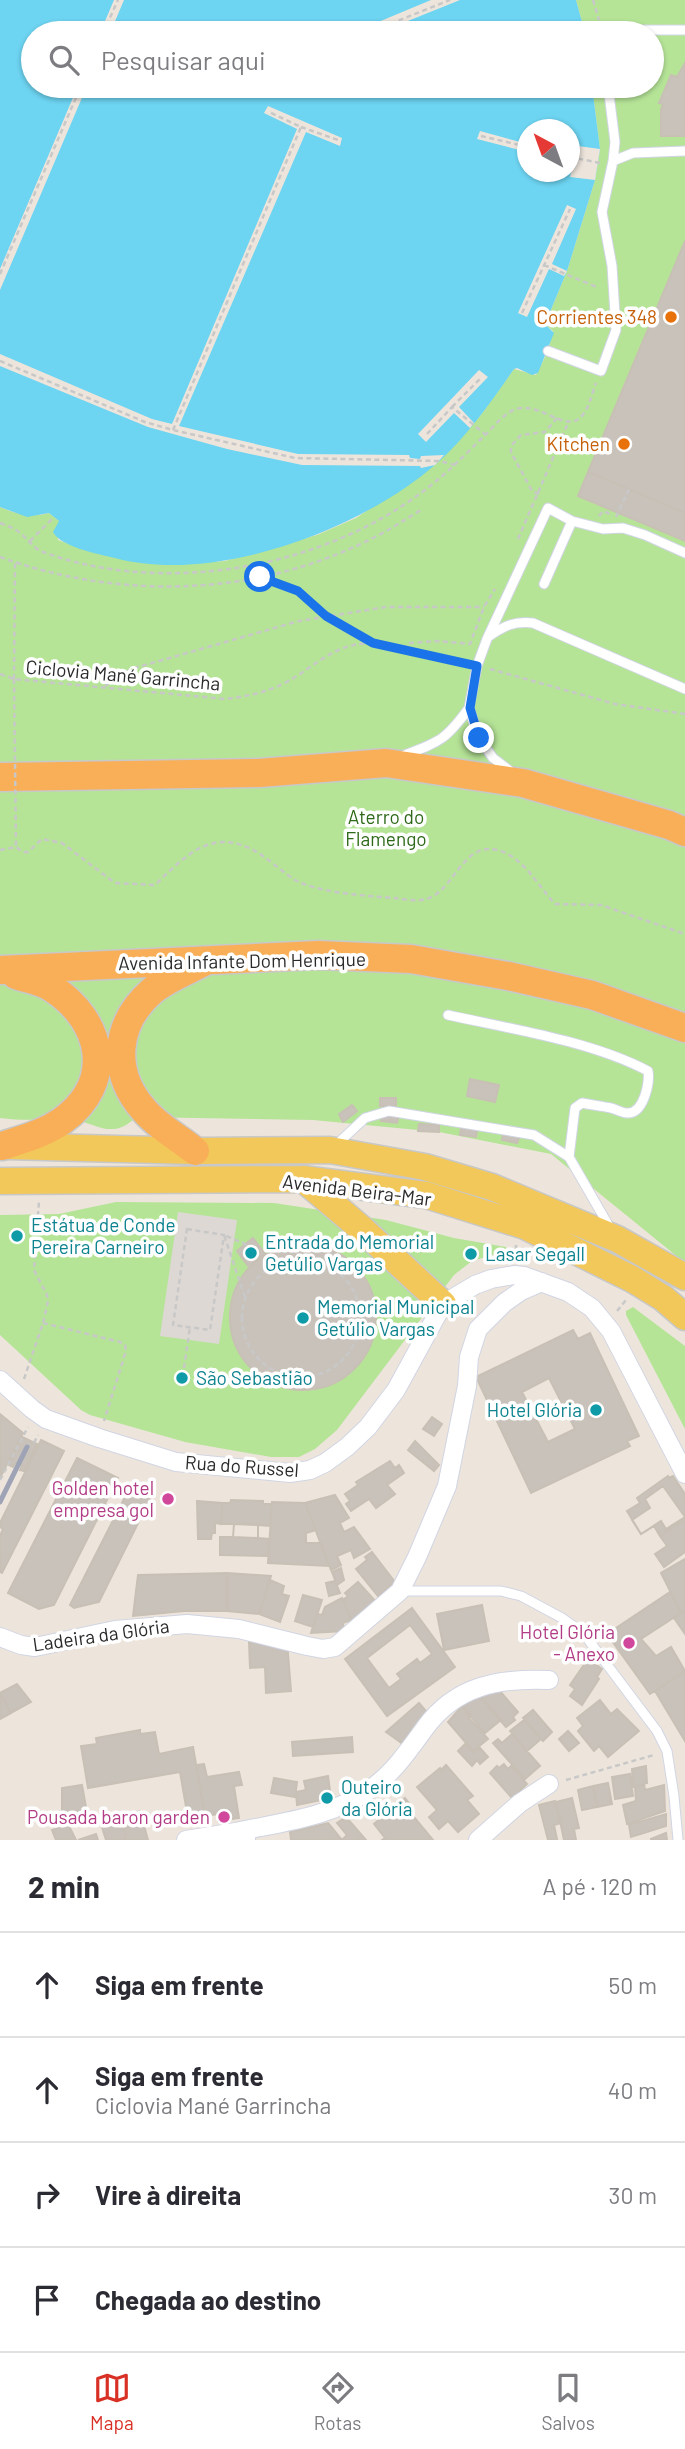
<!DOCTYPE html>
<html lang="pt">
<head>
<meta charset="utf-8">
<style>
	body { margin:0; font-family:Barlow,sans-serif; background:#f2f2f3; color:#2b2b33 }
	.compass { position:absolute; left:517px; top:119px; width:63px; height:63px; border-radius:50%; background:#fff; box-shadow:0 2px 5px #0004; rotate:319deg }
	.stop { position:absolute; width:21px; height:21px; margin:-16px; border:5px solid #1a73e8; border-radius:50%; background:#fff }
	.stop.end { background:#1a73e8; border-color:#fff; box-shadow:0 2px 7px #0008 }
	.list { margin:0; padding:0; list-style:none }
	h2 { display:flex; justify-content:space-between; align-items:center; height:91px; margin:0; padding:0 28px; font-size:30px }
	h2 small { font-size:23px; font-weight:400; color:#7c7c81 }
	.list li { display:grid; grid-template-columns:46px 1fr auto; gap:21px; align-items:center; box-sizing:border-box; height:105px; padding:0 28px; border-top:2px solid #e1e1e2 }
	.list b { display:block; font-size:26px; white-space:nowrap }
	.list p { margin:0; font-size:23px; white-space:nowrap; color:#7c7c81 }
	.list em { font-size:23px; font-style:normal; color:#7c7c81 }
	.icon { flex:none; width:38px; height:38px; fill:none; stroke:currentColor; stroke-width:2; stroke-linecap:round; stroke-linejoin:round }
	.map { position:relative; flex:none; width:685px; height:1840px; overflow:hidden }
	.search { position:absolute; background:#fff; box-shadow:0 2px 5px #0004; left:21px; right:21px; top:21px; height:77px; display:flex; align-items:center; gap:18px; box-sizing:border-box; padding:0 24px; border-radius:38px; color:#7c7c81; font-size:26px }
	.sheet { height:511px; background:#fff }
	nav { display:flex; justify-content:space-around; align-items:center; box-sizing:border-box; height:98px; border-top:2px solid #e1e1e2; background:#fff; font-size:19px; color:#7c7c81 }
	nav a { display:grid; justify-items:center; gap:4px }
	nav .on { color:#d93025 }
	.map>svg:first-child { display:block }
	.green { fill:#b5e497 }
	.plaza { fill:#ddd8d3 }
	.water { fill:#6dd4f1; fill-rule:evenodd }
	.pier { fill:#ede5dc }
	.building { fill:#c8c2bb; stroke:#c8c0b5; stroke-width:2; fill-rule:evenodd }
	.lines { fill:none; stroke-linecap:round; stroke-linejoin:round }
	.service-casing { stroke:#d1d5e3; stroke-width:11 }
	.minor-casing { stroke:#d1d5e3; stroke-width:20 }
	.primary-casing { stroke:#c8c8c8; stroke-width:29 }
	.trunk-casing { stroke:#c8c8c8; stroke-width:31 }
	.path { stroke:#c8c8c8; stroke-width:2.5; stroke-dasharray:5 3.5; stroke-linecap:butt }
	.service { stroke:#fff; stroke-width:9 }
	.minor { stroke:#fff; stroke-width:18 }
	.primary { stroke:#f3c85a; stroke-width:26 }
	.trunk { stroke:#f9af57; stroke-width:28 }
	.rail { stroke:#9ea3b5; stroke-width:5 }
	.path-bridge { stroke:#c8c8c8; stroke-width:2.5; stroke-dasharray:5 3.5; stroke-linecap:butt }
	.route { stroke:#1a73e8; stroke-width:9 }
	.food-dot { fill:#e8710a; stroke:#fff; stroke-width:2.5 }
	.culture-dot { fill:#0f9aa8; stroke:#fff; stroke-width:2.5 }
	.hotel-dot { fill:#d1479c; stroke:#fff; stroke-width:2.5 }
	.labels { text-anchor:middle; stroke-width:7; stroke-linejoin:round; paint-order:stroke }
	.food-label { font-size:19px; fill:#c56008; stroke:#fff; text-anchor:end }
	.street-label { font-size:19px; fill:#2a2a2a; stroke:#fff }
	.park-label { font-size:19px; fill:#2d6919; stroke:#fff }
	.culture-label { font-size:19px; fill:#0d838f; stroke:#fff; text-anchor:start }
	.hotel-label { font-size:19px; fill:#b23c85; stroke:#fff; text-anchor:end }
</style>
</head>
<body>
<div class="map">
<svg width="685" height="1840" viewBox="0 0 685 1840">
	<rect width="100%" height="100%" fill="#ede5dc"/>
	<path class="green" d="M576,0H685V1263L551,1154L439,1132L313,1120L137,1117C130,1122 123,1129 113,1129C101,1130 93,1124 82,1122C55,1117 27,1122 0,1118V507C16,514 32,518 49,513L59,521L58,540L92,552L169,565L225,561L317,535L356,518L435,465L480,416L514,369L536,375L548,351L553,331L545,324L567,271L595,180L600,149L592,86H652V33H585Z
		M116,1202L274,1203L386,1220L454,1238L506,1247V1251L472,1261L454,1275L337,1430L315,1449L299,1457H271L185,1442L90,1415L81,1410L0,1335V1215L59,1214Z
		M633,1307L685,1346V1429L626,1315V1311Z"/>
	<path class="plaza" d="M178,1212L237,1220L219,1344L160,1336Z"/>
	<path class="water" d="M0,0H576L585,33H33V86H592L600,149L595,180L567,271L545,324L554,333L538,373L532,375L517,368L514,369C491,402 467,437 436,464C361,530 214,585 115,558C98,554 61,547 53,532L59,521L49,513L27,517L0,507ZM528,130H570V172H528Z
		M258 1318a43 43 0 1 1 86 0a43 43 0 1 1-86 0Z"/>
	<path class="pier" d="M114,0H124L110,33H100Z
		M431,0H460L378,33H352Z
		M78,86H87L0,290V269Z
		M268,106L342,138L340,146L306,132L179,426L298,454L409,455L410,458L420,459L421,456L444,455L435,465L421,468L420,466L302,465L227,449L148,427L0,366V354L152,419L172,424L297,129L264,113Z
		M480,131L527,144V152L477,139Z
		M578,146L600,149L595,180L570,177L573,163L570,161V157L574,158Z
		M567,205L576,209L552,264L567,271L564,276L549,269L527,317L518,313Z
		M479,370L488,377L459,407L474,423L470,428L454,413L426,442L418,434Z"/>
	<path class="building" d="M685,63V136H661V110L663,104L659,103L671,75L677,77Z
		M685,241V513L588,472Z
		M588,472L685,513V541L578,496Z
		M470,1079L499,1085L495,1102L467,1096Z
		M380,1098H396V1106H380Z
		M352,1105L357,1111L343,1122L339,1114Z
		M382,1115L399,1116L397,1123L381,1121Z
		M419,1124L439,1125V1132L418,1131Z
		M461,1128L477,1130L476,1137L460,1135Z
		M503,1133L520,1136L517,1143L502,1140Z
		M253,1238L266,1255L249,1267L237,1251Z
		M230 1317a73 73 0 1 1 146 0a73 73 0 1 1-146 0Z
		M573,1330L578,1339L590,1333L639,1436L627,1441L630,1446L531,1493L476,1377ZM549,1378L575,1429L548,1442L522,1392Z
		M0,1414L23,1433L0,1478Z
		M432,1417L442,1424L434,1436L423,1429Z
		M22,1437L37,1444L24,1471L20,1470L22,1466L15,1463L13,1467L9,1465Z
		M41,1440L64,1451L2,1573L0,1572V1536L3,1529L0,1527V1523Z
		M415,1441L439,1465L434,1471L408,1450Z
		M77,1458L118,1478L54,1605L39,1609L8,1593Z
		M390,1461L395,1468L399,1465L404,1473L387,1485L395,1494L376,1508L369,1499L351,1511L346,1504L350,1501L345,1494L358,1485L356,1482Z
		M668,1476L669,1478L673,1476L685,1494V1519L660,1536L654,1526L641,1534L627,1511L640,1503L637,1498Z
		M131,1485L152,1495L99,1602L74,1608L70,1605Z
		M663,1486L685,1517L666,1529L661,1521L641,1534L632,1520L650,1508L645,1499Z
		M335,1495L349,1518L340,1523L344,1532L354,1527L370,1549L354,1558L351,1550L337,1556L341,1565L331,1570L305,1503Z
		M231,1500L263,1501V1504H272L270,1526L258,1525V1538L269,1539L268,1556L220,1555V1537H233L234,1524H221L222,1503H230Z
		M197,1501L222,1503L221,1524L215,1523V1533H212L211,1539H198Z
		M272,1502L305,1503L316,1530L306,1533V1543H321L329,1566L268,1563Z
		M685,1519V1552L664,1567L655,1554L667,1546L660,1536Z
		M234,1524L258,1525V1538L233,1537Z
		M372,1552L395,1582L378,1596L356,1569L367,1560L365,1557Z
		M685,1559V1610L681,1613L661,1573Z
		M341,1568L344,1580L337,1585L332,1572Z
		M227,1573L271,1576L259,1614L227,1611Z
		M227,1573V1611H184L133,1616L138,1575Z
		M270,1580L284,1586L282,1594L289,1596L280,1622L259,1614Z
		M335,1581L340,1593L329,1596L326,1583Z
		M358,1582L376,1602L352,1623L343,1600L348,1596L345,1593Z
		M670,1592L681,1613L641,1639L656,1656L671,1647L685,1671L650,1694L607,1634Z
		M303,1595L322,1600L313,1627L295,1621Z
		M342,1598L351,1620L343,1623L344,1631L311,1633L317,1614L322,1615L325,1607Z
		M482,1605L489,1641L444,1650L437,1614Z
		M412,1608L455,1667L387,1716L345,1659Z
		M685,1610V1634L674,1618Z
		M410,1625L432,1654L420,1663L417,1659L397,1674L401,1679L389,1688L367,1658Z
		M287,1641L291,1691L266,1693L265,1667L250,1668L249,1642Z
		M588,1659L602,1669L597,1677L599,1679L582,1705L570,1696L575,1689L570,1685Z
		M685,1671V1741L655,1691Z
		M17,1684L31,1702L11,1713L0,1693Z
		M499,1690L518,1712L513,1717L515,1720L506,1727L479,1695Z
		M0,1693L11,1713L0,1719Z
		M479,1695L501,1720L485,1733L462,1706Z
		M600,1700L611,1714L617,1709L639,1731L608,1757L599,1746L594,1751L578,1731L583,1726L577,1718Z
		M419,1703L426,1711L403,1744L386,1732Z
		M462,1706L471,1717L469,1718L488,1739L473,1751L448,1722Z
		M533,1710L552,1732L543,1741L523,1718Z
		M524,1720L541,1739L527,1751L510,1731Z
		M140,1730V1734L155,1732L159,1754L193,1747L206,1821L189,1824L180,1772L88,1788L81,1746L97,1744L96,1738Z
		M568,1731L579,1743L569,1751L559,1739Z
		M512,1734L540,1766L525,1779L493,1743L498,1739L502,1743Z
		M352,1737L353,1752L293,1756L292,1742Z
		M465,1744L474,1753L480,1748L488,1757L480,1764L477,1760L472,1766L458,1751Z
		M204,1764L207,1777L239,1772L242,1785L234,1786L239,1818L218,1821V1814L205,1816L196,1765Z
		M504,1764L508,1769L511,1766L527,1784L512,1798L490,1773L497,1766L499,1768Z
		M446,1765L473,1796L467,1800L479,1814L458,1832L448,1821L439,1829L429,1817L437,1810L417,1787L440,1768L441,1770Z
		M646,1766L647,1783L633,1787L632,1769Z
		M630,1774L633,1796L615,1799L612,1777Z
		M328,1776L331,1798L297,1805L296,1792L306,1790L304,1781Z
		M274,1778L297,1782L295,1797L271,1793Z
		M608,1783L612,1804L597,1807L593,1786Z
		M644,1784L645,1790L664,1785L665,1811L627,1824L623,1805L636,1801L635,1787Z
		M82,1785L88,1818L62,1823V1788Z
		M593,1786L597,1807L582,1810L578,1790Z
		M405,1798L413,1808L409,1811L433,1840H382L385,1838L374,1824Z
		M572,1798L579,1828L574,1829L576,1840H564L556,1802Z
		M555,1801L561,1823L554,1825L557,1839L548,1840L539,1805Z
		M140,1811L148,1840H126L122,1817Z
		M666,1814V1826L631,1837L629,1825Z
		M122,1817L126,1840H106L100,1821Z
		M346,1817L366,1840H342L347,1835L337,1823Z
		M328,1823L342,1840H291L290,1832Z
		M68,1824L76,1840H56L52,1830Z
		M666,1833L667,1840H651V1839Z
		M96,1834L98,1840H78Z"/>
	<g class="lines">
		<g class="service-casing">
			<path id="service" d="M601,33V30H685
				M608,86L615,142L613,161
				M548,351L601,371L616,330L612,266L602,212L613,161L633,153L685,151
				M544,584L572,521
				M488,637C504,626 513,621 533,623L685,689
				M469,708L477,666L487,639L548,508L572,521L603,529L623,528L645,535L685,553
				M402,756C439,742 445,741 469,708L479,738L493,758L514,774
				M448,1015C511,1029 591,1041 648,1071C650,1082 644,1114 627,1113C622,1113 616,1109 611,1108C601,1106 592,1105 582,1103L575,1108L569,1157
				M335,1146L365,1118L389,1111L534,1135L569,1157L610,1228
				M400,1591H501L521,1596L562,1618L584,1634L657,1731L667,1751L674,1796L678,1840"/>
		</g>
		<g class="minor-casing">
			<path id="minor" d="M0,1380L32,1409L46,1419L99,1438L176,1462L290,1473L310,1470L325,1463L347,1447L368,1427L396,1390L443,1304L475,1285L491,1279L514,1275L524,1276L568,1292L592,1308L611,1331L685,1474
				M0,1637L21,1645L35,1647L115,1630L187,1624L239,1629L307,1646L323,1649L335,1647L400,1591L417,1557L447,1486L467,1386L469,1357L478,1329L504,1303L521,1291L542,1282
				M236,1832C283,1822 333,1817 372,1788C394,1772 409,1750 425,1728C456,1685 500,1678 549,1680
				M186,1840L236,1832L246,1838
				M478,1840L520,1803L549,1784"/>
		</g>
		<g class="primary-casing">
			<path id="primary" d="M8,1146L195,1151L330,1150L425,1167L492,1187L617,1239L685,1277
				M303,1179L363,1230L443,1304
				M0,1181L303,1179L426,1195L525,1226L632,1279L663,1298L685,1317"/>
		</g>
		<g class="trunk-casing">
			<path id="trunk" d="M0,777L259,773L386,763L523,783L669,825L685,832
				M0,970L318,955L411,959L508,976L592,995L685,1028
				M2,1146C23,1139 43,1134 62,1121C116,1082 103,1021 52,988C42,981 27,979 16,975
				M195,1151C179,1138 157,1126 144,1110C111,1073 114,1024 152,991C166,979 187,971 204,962"/>
		</g>
		<path class="path" d="M593,0L599,20
			M103,33L118,0
			M367,33L450,0
			M301,127L338,140
			M481,136L528,147
			M570,157L600,163
			M544,265L599,288
			M0,274L81,86
			M522,313L570,209
			M0,361L145,422L173,430L295,458L439,461L455,465
			M452,407L482,377
			M173,430L301,127L269,112
			M427,434L452,407L486,435
			M539,494L532,491L511,452V446L521,435L545,432L557,418
			M599,516L603,511L613,515
			M616,517L629,489
			M0,523C7,526 14,528 19,532C27,538 34,549 43,552C162,596 317,569 418,495C441,479 461,459 481,439C490,431 498,420 508,413C537,393 567,440 584,413C590,405 592,393 596,383
			M518,539L568,423
			M30,541L54,517
			M0,557C122,601 258,597 375,537C391,529 406,519 421,510
			M263,578L298,591L326,616L373,643
			M403,649L409,643L438,641L470,644L484,607L495,589
			M490,669L615,704L685,714
			M0,674L14,679L225,699C249,696 270,692 292,679C312,667 330,650 354,645C386,638 434,656 466,664
			M14,679L15,563
			M105,686L131,669L299,621L386,607H484
			M0,850L16,847L23,852H28L42,839L62,843L115,883L155,885C187,854 214,825 260,854C272,862 283,872 295,880C319,893 367,896 395,898C403,899 413,901 421,900C454,897 460,841 497,850C523,856 538,886 555,904L601,905L685,934
			M187,1229L224,1235L210,1330L173,1325Z
			M516,1245V1259
			M242 1318a59 59 0 1 1 118 0a59 59 0 1 1-118 0Z
			M245,1297L224,1235L245,1244L258,1261
			M617,1311L626,1300
			M43,1323L120,1342L125,1345L126,1351L104,1421
			M184,1368L190,1327
			M24,1379L43,1323L48,1301L47,1295L34,1270L39,1201
			M34,1443L38,1435
			M0,1480L28,1427
			M566,1780L654,1755"/>
		<use href="#service" class="service"/>
		<use href="#minor" class="minor"/>
		<use href="#primary" class="primary"/>
		<use href="#trunk" class="trunk"/>
		<path class="rail" d="M0,1502L27,1447"/>
		<path class="path-bridge" d="M14,679L16,847"/>
	</g>
	<g class="lines">
		<path class="route" d="M260,577L298,591L326,616L373,643L477,666L470,708L479,738"/>
	</g>
	<g class="food-dot">
		<circle cx="671" cy="317" r="7"/>
		<circle cx="624" cy="444" r="7"/>
	</g>
	<g class="culture-dot">
		<circle cx="17" cy="1236" r="7"/>
		<circle cx="251" cy="1253" r="7"/>
		<circle cx="471" cy="1254" r="7"/>
		<circle cx="303" cy="1318" r="7"/>
		<circle cx="182" cy="1378" r="7"/>
		<circle cx="596" cy="1410" r="7"/>
		<circle cx="327" cy="1798" r="7"/>
	</g>
	<g class="hotel-dot">
		<circle cx="168" cy="1499" r="7"/>
		<circle cx="629" cy="1643" r="7"/>
		<circle cx="224" cy="1817" r="7"/>
	</g>
	<g class="labels">
		<g class="food-label">
			<text x="657" y="324">Corrientes 348</text>
			<text x="610" y="451">Kitchen</text>
		</g>
		<g class="street-label">
			<text transform="translate(123 675) rotate(5)" y="7">Ciclovia Mané Garrincha</text>
			<text transform="translate(242 961) rotate(-1)" y="7">Avenida Infante Dom Henrique</text>
			<text transform="translate(357 1190) rotate(7)" y="7">Avenida Beira-Mar</text>
			<text transform="translate(242 1466) rotate(4)" y="7">Rua do Russel</text>
			<text transform="translate(101 1635) rotate(-8)" y="7">Ladeira da Glória</text>
		</g>
		<g class="park-label">
			<text x="386" y="824">Aterro do<tspan x="386" dy="22">Flamengo</tspan></text>
		</g>
		<g class="culture-label">
			<text x="31" y="1232">Estátua de Conde<tspan x="31" dy="22">Pereira Carneiro</tspan></text>
			<text x="265" y="1249">Entrada do Memorial<tspan x="265" dy="22">Getúlio Vargas</tspan></text>
			<text x="485" y="1261">Lasar Segall</text>
			<text x="317" y="1314">Memorial Municipal<tspan x="317" dy="22">Getúlio Vargas</tspan></text>
			<text x="196" y="1385">São Sebastião</text>
			<text x="582" y="1417" text-anchor="end">Hotel Glória</text>
			<text x="341" y="1794">Outeiro<tspan x="341" dy="22">da Glória</tspan></text>
		</g>
		<g class="hotel-label">
			<text x="154" y="1495">Golden hotel<tspan x="154" dy="22">empresa gol</tspan></text>
			<text x="615" y="1639">Hotel Glória<tspan x="615" dy="22">- Anexo</tspan></text>
			<text x="210" y="1824">Pousada baron garden</text>
		</g>
	</g>
</svg>
<svg class="compass" viewBox="-18 -18 36 36"><path d="M0-13l5 13h-10z" fill="#e53935"/><path d="M0 13l5-13h-10z" fill="#7c7c81"/></svg>
<div class="stop" style="left:260px;top:577px"></div>
<div class="stop end" style="left:479px;top:738px"></div>
<div class="search"><svg class="icon" aria-label="search" viewBox="0 0 24 24"><circle cx="10" cy="10" r="6"/><path d="M15 15l6 6"/></svg>Pesquisar aqui</div>
</div>
<section class="sheet">
<h2>2 min<small>A pé · 120 m</small></h2>
<ul class="list">
<li><svg class="icon" aria-label="ahead" viewBox="0 0 24 24"><path d="M12 20V5M6 11l6-6 6 6"/></svg><div><b>Siga em frente</b></div><em>50 m</em></li>
<li><svg class="icon" aria-label="ahead" viewBox="0 0 24 24"><path d="M12 20V5M6 11l6-6 6 6"/></svg><div><b>Siga em frente</b><p>Ciclovia Mané Garrincha</p></div><em>40 m</em></li>
<li><svg class="icon" aria-label="right" viewBox="0 0 24 24"><path d="M7 20v-9h11M14 6l5 5-5 5"/></svg><div><b>Vire à direita</b></div><em>30 m</em></li>
<li><svg class="icon" aria-label="arrive" viewBox="0 0 24 24"><path d="M6 21V4h12l-3 4 3 4H6"/></svg><div><b>Chegada ao destino</b></div></li>
</ul>
</section>
<nav>
<a class="on"><svg class="icon" aria-label="map" viewBox="0 0 24 24"><path d="M3 6l6-2 6 2 6-2v14l-6 2-6-2-6 2zM9 4v14M15 6v14"/></svg>Mapa</a>
<a><svg class="icon" aria-label="directions" viewBox="0 0 24 24"><path d="M12 3l9 9-9 9-9-9zM9 14v-3h6M13 9l2 2-2 2"/></svg>Rotas</a>
<a><svg class="icon" aria-label="saved" viewBox="0 0 24 24"><path d="M7 4h10v16l-5-4-5 4z"/></svg>Salvos</a>
</nav>
</body>
</html>
